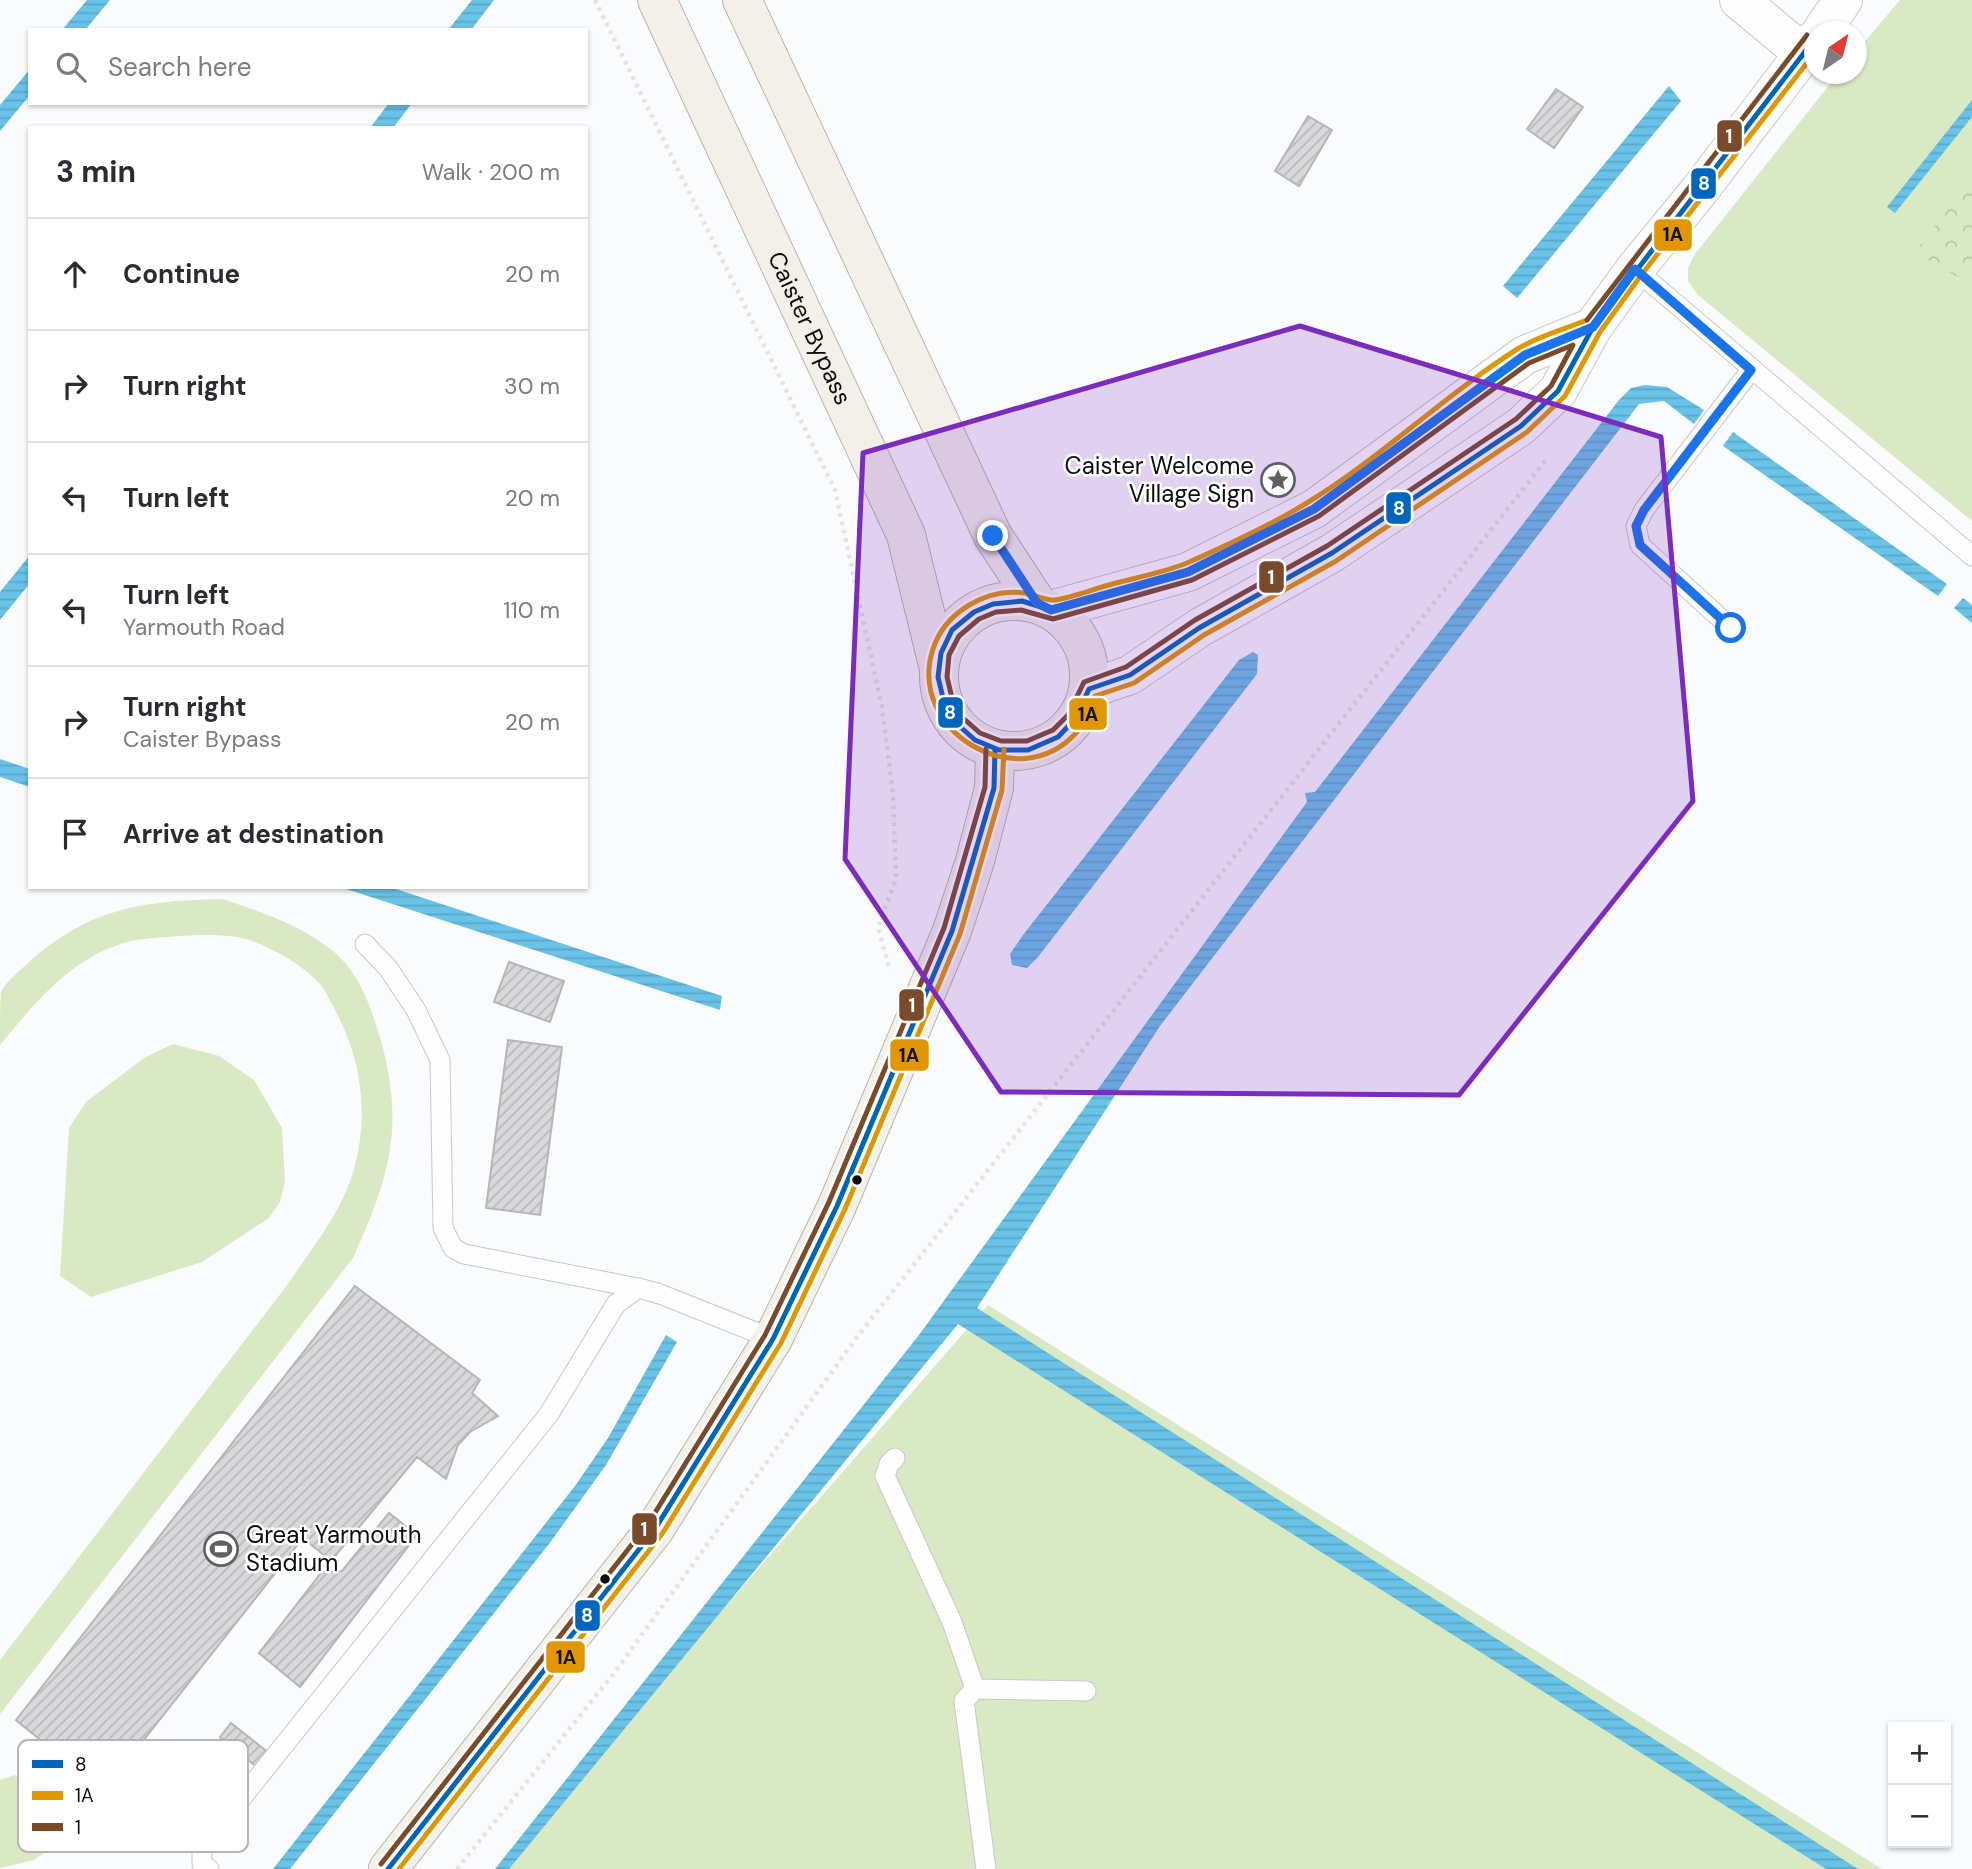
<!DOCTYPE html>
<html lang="en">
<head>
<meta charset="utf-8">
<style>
	body { margin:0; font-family:"DM Sans",sans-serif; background:#f2f2f3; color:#2b2b33 }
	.controls { position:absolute; right:21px; bottom:21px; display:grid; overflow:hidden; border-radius:0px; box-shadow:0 2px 5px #0004 }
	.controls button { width:63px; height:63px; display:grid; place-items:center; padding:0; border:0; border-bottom:2px solid #e1e1e2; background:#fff; color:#2b2b33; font:35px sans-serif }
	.compass { position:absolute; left:1804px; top:21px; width:63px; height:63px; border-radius:50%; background:#fff; box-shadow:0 2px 5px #0004; rotate:35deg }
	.stop { position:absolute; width:21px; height:21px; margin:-16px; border:5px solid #1a73e8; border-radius:50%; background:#fff }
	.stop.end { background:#1a73e8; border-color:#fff; box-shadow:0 2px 7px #0008 }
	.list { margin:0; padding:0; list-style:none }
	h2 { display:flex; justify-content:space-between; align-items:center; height:91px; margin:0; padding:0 28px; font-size:30px }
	h2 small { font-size:23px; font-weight:400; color:#7c7c81 }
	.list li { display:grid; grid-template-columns:46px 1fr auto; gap:21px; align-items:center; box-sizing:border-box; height:112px; padding:0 28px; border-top:2px solid #e1e1e2 }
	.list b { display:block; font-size:26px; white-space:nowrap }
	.list p { margin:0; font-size:23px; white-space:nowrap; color:#7c7c81 }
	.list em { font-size:23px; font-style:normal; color:#7c7c81 }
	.icon { flex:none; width:38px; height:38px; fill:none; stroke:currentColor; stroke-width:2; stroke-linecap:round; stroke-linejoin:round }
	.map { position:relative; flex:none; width:1972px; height:1869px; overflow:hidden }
	.search { position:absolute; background:#fff; box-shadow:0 2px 5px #0004; left:28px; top:28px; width:560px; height:77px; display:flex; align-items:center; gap:18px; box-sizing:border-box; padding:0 24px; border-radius:0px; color:#7c7c81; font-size:26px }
	.panel { position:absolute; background:#fff; box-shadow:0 2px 5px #0004; left:28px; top:126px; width:560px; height:763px; border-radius:0px }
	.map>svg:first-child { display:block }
	.green { fill:#d8e9c3 }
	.forest { fill:url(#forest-crowns) }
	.water { fill:url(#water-rules) }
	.building { fill:url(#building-hatch); stroke:#b5b6b7; stroke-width:2 }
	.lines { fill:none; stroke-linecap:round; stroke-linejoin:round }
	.lane-casing { stroke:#c8c8ca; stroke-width:21 }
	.street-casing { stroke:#c8c8ca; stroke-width:40 }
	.secondary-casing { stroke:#c8c8ca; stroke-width:40 }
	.primary-casing { stroke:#b8b5aa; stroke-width:40 }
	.path { stroke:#e3e3e4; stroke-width:4.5; stroke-dasharray:3.5 5; stroke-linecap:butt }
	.lane { stroke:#fefeff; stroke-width:19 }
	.street { stroke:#fefeff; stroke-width:38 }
	.secondary { stroke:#fefeff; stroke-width:38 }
	.primary { stroke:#f2f0e9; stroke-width:38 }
	.bus-1-casing { stroke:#fff; stroke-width:10 }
	.bus-2-casing { stroke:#fff; stroke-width:10 }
	.bus-3-casing { stroke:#fff; stroke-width:10 }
	.bus-1 { stroke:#0065bd; stroke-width:5 }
	.bus-2 { stroke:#e09701; stroke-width:5 }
	.bus-3 { stroke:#7a4b2a; stroke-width:5 }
	.route { stroke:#1a73e8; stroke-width:9 }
	.marked { fill:#7b2cbf; fill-opacity:0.2; stroke:#7b2cbf; stroke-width:5; stroke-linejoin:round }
	.bus-dot { fill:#0c0d0e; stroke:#fff; stroke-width:2.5 }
	.labels { text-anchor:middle; stroke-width:5; stroke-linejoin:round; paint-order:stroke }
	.street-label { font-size:24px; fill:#0c0d0e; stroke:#fff }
	.poi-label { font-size:24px; fill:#0c0d0e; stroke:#fff; text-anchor:end }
	.key { fill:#fff; stroke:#b6b6b7; stroke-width:2 }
	.key-label { font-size:19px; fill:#0c0d0e }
	.line-badge { stroke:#fff; stroke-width:2.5 }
	.badge-label { font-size:19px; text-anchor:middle; font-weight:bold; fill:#fff }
	.pale-badge-label { font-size:19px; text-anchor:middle; font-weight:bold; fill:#111 }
</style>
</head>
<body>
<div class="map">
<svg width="1972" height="1869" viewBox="0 0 1972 1869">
	<defs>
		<pattern id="forest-crowns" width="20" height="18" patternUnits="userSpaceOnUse" patternTransform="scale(1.75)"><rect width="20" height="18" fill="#d8e9c3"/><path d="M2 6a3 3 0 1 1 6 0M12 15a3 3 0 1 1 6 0" fill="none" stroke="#b8c7a6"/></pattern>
		<pattern id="water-rules" width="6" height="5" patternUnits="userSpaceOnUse" patternTransform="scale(1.75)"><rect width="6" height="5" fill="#69c2e7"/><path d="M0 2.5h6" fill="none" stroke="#5aa6c5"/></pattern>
		<pattern id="building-hatch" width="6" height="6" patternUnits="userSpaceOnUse" patternTransform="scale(1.75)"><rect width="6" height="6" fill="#d9d9db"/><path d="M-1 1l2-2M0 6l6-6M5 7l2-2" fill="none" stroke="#b9b9bb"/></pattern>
	</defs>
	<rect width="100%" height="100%" fill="#f9fbfd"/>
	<path class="green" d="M1900,0H1972V521L1698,295L1688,281V268L1695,254L1838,74H1856L1857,51Z
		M223,899C261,912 301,925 333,951C357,971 368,999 377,1028C406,1120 392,1172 353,1258L0,1714V1660L288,1284C312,1248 342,1212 354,1169C369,1115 362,1060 335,1010C330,1002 326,990 319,983C301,964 276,950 252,941C230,933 201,935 178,936C158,938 134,938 115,946C66,964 32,1006 0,1045C0,1031 0,1004 1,992C7,980 21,970 30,961C92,907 144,901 223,899Z
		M173,1044L219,1056L254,1080L282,1128L285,1182L280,1202L269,1218L202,1262L91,1297L60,1276L69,1128L86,1102L144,1058Z
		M988,1305L1882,1869H497Z
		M15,1775L61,1810L50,1826L65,1837L34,1860L0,1868V1780Z"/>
	<path class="forest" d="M1972,177V286L1915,252Z"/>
	<path class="water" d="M87,0H110L85,30H62Z
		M472,0H494L471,30H448Z
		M30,69V95L0,131V105Z
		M1669,86L1681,101L1517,298L1503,286Z
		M1972,100V117L1895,213L1887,207Z
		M389,103H412L393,128H370Z
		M1645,385L1667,387L1704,410L1694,424L1664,401L1639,404L1160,1026L977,1308L1858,1869H1826L958,1324L509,1869H495L919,1335L1307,802L1305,793L1315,792L1619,400L1631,388Z
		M1733,432L1947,584L1938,596L1723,446Z
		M30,555V583L0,620V592Z
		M1963,598L1972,605V623L1954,608Z
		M1253,652L1258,655L1257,674L1038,957L1027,968L1012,965L1010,954L1023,935L1239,660Z
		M0,759L30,769V787L0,777Z
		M340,887H390L722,996L720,1010Z
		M666,1335L677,1342L606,1465L549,1544L290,1869H273L575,1486L608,1438Z"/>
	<path class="building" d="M1556,89L1583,107L1554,148L1527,129Z
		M1308,116L1332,130L1299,186L1275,171Z
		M509,962L564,981L550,1022L494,1002Z
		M508,1040L562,1047L540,1215L486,1208Z
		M355,1286L480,1380L472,1393L498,1416L470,1432L458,1445L446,1479L417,1457L331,1561L303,1538L90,1808L57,1784L71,1765L16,1720Z
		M389,1513L417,1535L300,1687L259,1653L321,1573L342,1571Z
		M231,1723L269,1753L258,1768L220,1737Z"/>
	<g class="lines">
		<g class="lane-casing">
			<path id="lane" d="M1635,269L1972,556
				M1731,628L1640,545L1636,526L1644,510L1751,370
				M365,944L388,968L416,1010L440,1060L443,1228L453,1248L464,1254L638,1288
				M895,1458L889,1464L885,1476L952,1622L975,1689L964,1701L986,1869
				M975,1689L1086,1691
				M209,1869L202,1864V1850L212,1835L549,1414L616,1304L638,1288L660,1294L773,1339"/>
		</g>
		<g class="street-casing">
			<path id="street" d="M1739,0L1804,54"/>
		</g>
		<g class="secondary-casing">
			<path id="secondary" d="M1821,32L1843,0
				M1051,610L1188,572L1314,509L1525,355L1593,327
				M1089,689L1130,675L1199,628L1332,553L1521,426L1558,391L1593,327L1635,269L1699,191L1814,40"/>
		</g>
		<g class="primary-casing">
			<g id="primary">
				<path id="s1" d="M657,0L906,535L938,665"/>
				<path d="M742,0L993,536L1037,603"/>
				<circle cx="1014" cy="676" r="75"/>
				<path d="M388,1869L655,1529L773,1339L837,1206L952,931L975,861L994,788L995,749"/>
			</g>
		</g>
		<path class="path" d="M595,0L835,490L882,707L893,794L896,879L878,927L890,971
			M457,1869L615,1672L857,1337L1546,460"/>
		<use href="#lane" class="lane"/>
		<use href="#street" class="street"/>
		<use href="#secondary" class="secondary"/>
		<use href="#primary" class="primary"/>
		<g class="bus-1-casing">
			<path id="bus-1" d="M1593,327L1558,391L1521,426L1332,553L1199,628L1130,675L1089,689L1075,719L1058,737L1028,750H999L975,740L956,723L944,702L938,677L941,653L952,630L974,612L993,604L1022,601L1051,610L1188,572L1314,509L1525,355Z
				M1593,327L1814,40
				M388,1869L655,1529L773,1339L837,1206L952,931L994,788L995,749"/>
		</g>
		<g class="bus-2-casing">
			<path id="bus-2" d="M1587,320C1565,329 1539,336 1519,348C1446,394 1383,456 1310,501C1272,525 1228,545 1187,563C1165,572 1139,577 1116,583C1096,588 1075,597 1055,600C1046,601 1034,594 1024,593C986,588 945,612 933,649C906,731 1018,797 1076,733C1086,723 1090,709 1095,696L1134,683L1204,635L1336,561L1527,432L1565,396L1600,332L1642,274L1814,54
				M399,1869L662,1534L781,1343L845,1209L960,934L1002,790L1004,749"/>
		</g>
		<g class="bus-3-casing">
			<path id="bus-3" d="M1587,320L1807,35
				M1573,345L1551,386L1516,419L1327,546L1195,620L1126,667L1084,682L1068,715L1053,730L1027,741H1001L980,733L963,718L952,698L947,677L949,655L959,636L979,619L996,612L1021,610L1053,619L1192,580L1319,516L1529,363Z
				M381,1864L648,1524L765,1335L829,1202L944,928L985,787L986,749"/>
		</g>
		<use href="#bus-1" class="bus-1"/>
		<use href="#bus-2" class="bus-2"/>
		<use href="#bus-3" class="bus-3"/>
	</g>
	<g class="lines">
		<path class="route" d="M993,536L1037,603L1051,610L1188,572L1314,509L1525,355L1593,327L1635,269L1751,370L1644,510L1636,526L1640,545L1731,628"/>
	</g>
	<path class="marked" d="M1300,326L1661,437L1693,801L1459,1095L1001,1092L845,859L863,453Z"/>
	<defs>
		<g id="sight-ring" transform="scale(1.75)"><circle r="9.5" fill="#fff" stroke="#5f6062" stroke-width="1.5"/><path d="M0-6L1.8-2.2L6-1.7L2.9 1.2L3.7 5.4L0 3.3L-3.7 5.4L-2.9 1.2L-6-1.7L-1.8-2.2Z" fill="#5f6062"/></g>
		<g id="stadium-ring" transform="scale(1.75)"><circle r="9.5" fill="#fff" stroke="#5f6062" stroke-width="1.5"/><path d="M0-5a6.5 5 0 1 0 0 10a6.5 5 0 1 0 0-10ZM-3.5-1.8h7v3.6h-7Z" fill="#5f6062"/></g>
	</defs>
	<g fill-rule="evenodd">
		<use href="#sight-ring" x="1278" y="480"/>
		<use href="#stadium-ring" x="221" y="1549"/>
	</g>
	<g class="bus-dot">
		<circle cx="857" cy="1180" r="6"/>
		<circle cx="605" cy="1579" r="6"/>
	</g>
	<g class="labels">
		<g class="street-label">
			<text dy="8" stroke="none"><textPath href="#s1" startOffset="362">Caister Bypass</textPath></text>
		</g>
		<g class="poi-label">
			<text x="1254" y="474">Caister Welcome<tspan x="1254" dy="28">Village Sign</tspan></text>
			<text x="246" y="1543" text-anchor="start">Great Yarmouth<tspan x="246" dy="28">Stadium</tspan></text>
		</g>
	</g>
	<rect x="18" y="1740" width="230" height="112" rx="10" class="key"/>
	<rect x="32" y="1760" width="31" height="8" fill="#0065bd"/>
	<rect x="32" y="1791" width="31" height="9" fill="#e09701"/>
	<rect x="32" y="1823" width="31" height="8" fill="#7a4b2a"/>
	<g class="key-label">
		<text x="75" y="1771">8</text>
		<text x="75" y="1802">1A</text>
		<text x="75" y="1834">1</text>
	</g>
	<g class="line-badge">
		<rect x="1716" y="119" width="27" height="34" rx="7" fill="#7a4b2a"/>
		<rect x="1690" y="167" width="27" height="33" rx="7" fill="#0065bd"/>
		<rect x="1653" y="218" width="40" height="34" rx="7" fill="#e09701"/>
		<rect x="1385" y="491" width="27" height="34" rx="7" fill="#0065bd"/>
		<rect x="1258" y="560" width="27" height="34" rx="7" fill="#7a4b2a"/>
		<rect x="937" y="696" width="27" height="33" rx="7" fill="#0065bd"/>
		<rect x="1068" y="697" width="40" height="34" rx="7" fill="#e09701"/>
		<rect x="898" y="988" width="27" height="34" rx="7" fill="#7a4b2a"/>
		<rect x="889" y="1038" width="41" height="34" rx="7" fill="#e09701"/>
		<rect x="631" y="1512" width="27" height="34" rx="7" fill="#7a4b2a"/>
		<rect x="574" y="1599" width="27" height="33" rx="7" fill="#0065bd"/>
		<rect x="545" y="1640" width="41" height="34" rx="7" fill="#e09701"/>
	</g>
	<g class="badge-label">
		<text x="1729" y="143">1</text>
		<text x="1704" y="190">8</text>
		<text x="1399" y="515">8</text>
		<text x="1271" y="584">1</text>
		<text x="950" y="719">8</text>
		<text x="912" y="1012">1</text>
		<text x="644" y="1536">1</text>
		<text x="587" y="1622">8</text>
	</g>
	<g class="pale-badge-label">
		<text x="1673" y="241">1A</text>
		<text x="1088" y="721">1A</text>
		<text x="909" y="1062">1A</text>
		<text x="566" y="1664">1A</text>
	</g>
</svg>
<div class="controls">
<button>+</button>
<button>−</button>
</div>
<svg class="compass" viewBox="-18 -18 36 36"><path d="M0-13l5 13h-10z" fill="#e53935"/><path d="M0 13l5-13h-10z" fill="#7c7c81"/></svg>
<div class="stop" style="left:1731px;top:628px"></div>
<div class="stop end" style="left:993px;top:536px"></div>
<div class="search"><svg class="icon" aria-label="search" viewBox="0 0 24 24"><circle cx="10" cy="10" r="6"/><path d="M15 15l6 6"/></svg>Search here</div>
<section class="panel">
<h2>3 min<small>Walk · 200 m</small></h2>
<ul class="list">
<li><svg class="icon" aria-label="ahead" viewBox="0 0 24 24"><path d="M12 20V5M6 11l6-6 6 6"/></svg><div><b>Continue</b></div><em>20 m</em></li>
<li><svg class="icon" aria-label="right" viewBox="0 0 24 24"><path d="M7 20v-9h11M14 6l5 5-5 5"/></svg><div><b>Turn right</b></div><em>30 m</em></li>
<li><svg class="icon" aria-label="left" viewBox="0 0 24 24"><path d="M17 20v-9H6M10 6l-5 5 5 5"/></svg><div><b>Turn left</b></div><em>20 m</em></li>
<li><svg class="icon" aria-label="left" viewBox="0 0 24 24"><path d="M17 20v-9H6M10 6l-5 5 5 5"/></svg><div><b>Turn left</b><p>Yarmouth Road</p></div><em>110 m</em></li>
<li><svg class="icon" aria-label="right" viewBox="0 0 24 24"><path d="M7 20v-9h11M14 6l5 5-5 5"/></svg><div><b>Turn right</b><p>Caister Bypass</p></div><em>20 m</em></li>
<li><svg class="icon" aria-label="arrive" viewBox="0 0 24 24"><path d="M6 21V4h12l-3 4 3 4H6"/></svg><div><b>Arrive at destination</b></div></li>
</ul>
</section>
</div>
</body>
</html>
